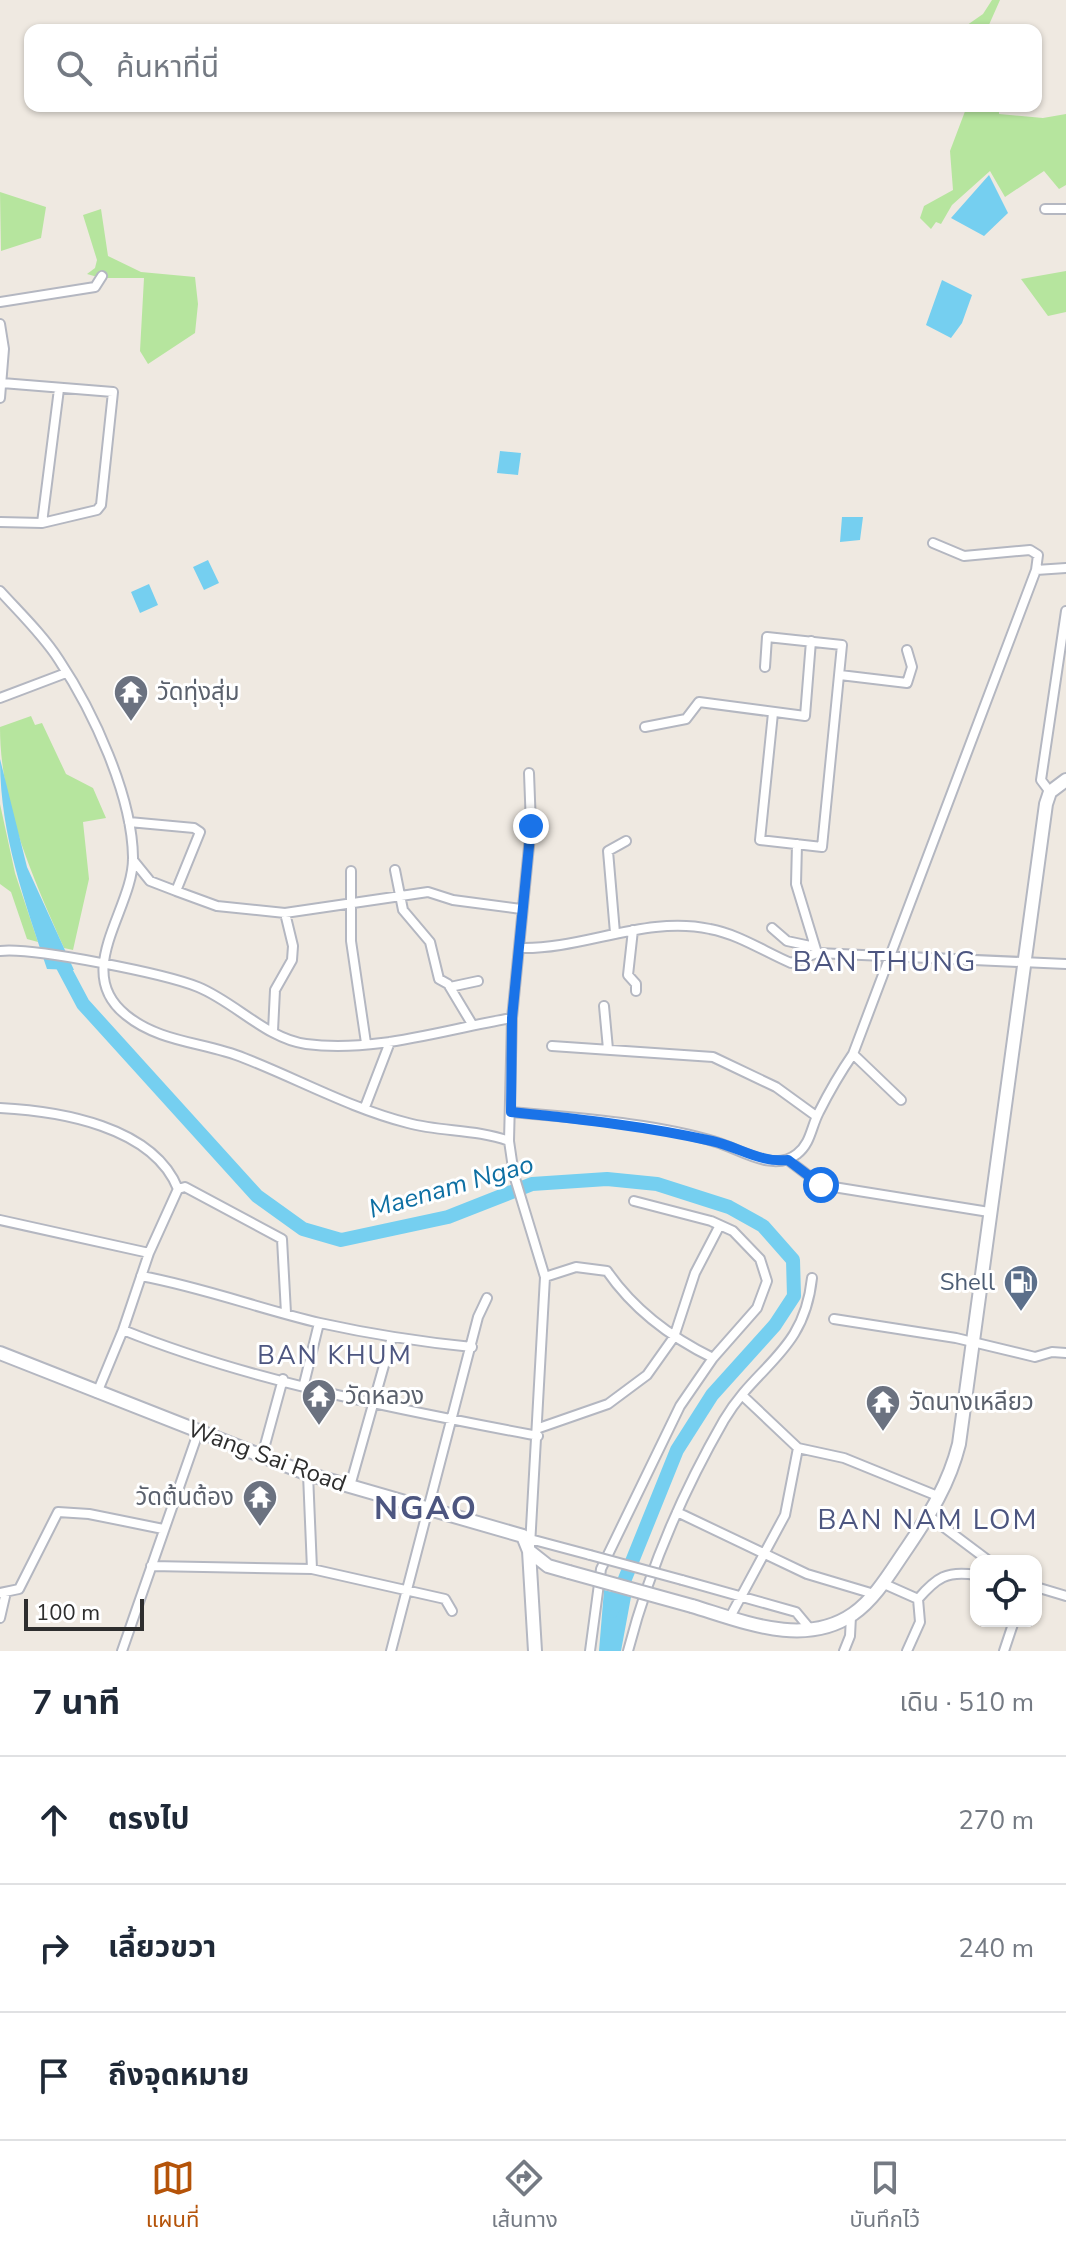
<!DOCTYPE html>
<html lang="th">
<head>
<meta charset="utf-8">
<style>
	body { margin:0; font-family:"Nunito Sans","Noto Sans Thai",sans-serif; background:#f6f6f7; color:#1f2937 }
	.controls { position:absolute; right:24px; bottom:24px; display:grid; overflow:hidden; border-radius:16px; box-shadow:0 2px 6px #0004 }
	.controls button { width:72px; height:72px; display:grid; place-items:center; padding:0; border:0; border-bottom:2px solid #e0e1e3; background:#fff; color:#1f2937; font:40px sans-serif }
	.scale { position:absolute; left:24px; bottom:20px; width:120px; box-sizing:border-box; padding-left:8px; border:4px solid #2e2e2e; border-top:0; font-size:22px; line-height:28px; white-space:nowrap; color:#2e2e2e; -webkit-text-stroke:6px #fff; paint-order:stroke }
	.stop { position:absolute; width:24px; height:24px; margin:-18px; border:6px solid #1a73e8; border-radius:50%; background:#fff }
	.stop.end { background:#1a73e8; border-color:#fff; box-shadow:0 2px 8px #0008 }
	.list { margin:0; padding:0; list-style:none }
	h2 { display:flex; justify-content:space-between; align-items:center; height:104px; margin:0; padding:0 32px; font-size:34px }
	h2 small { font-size:26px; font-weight:400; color:#747a83 }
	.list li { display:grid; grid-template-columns:52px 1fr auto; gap:24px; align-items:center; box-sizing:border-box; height:128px; padding:0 32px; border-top:2px solid #e0e1e3 }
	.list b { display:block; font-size:30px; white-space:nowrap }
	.list em { font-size:26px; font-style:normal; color:#747a83 }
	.icon { flex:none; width:44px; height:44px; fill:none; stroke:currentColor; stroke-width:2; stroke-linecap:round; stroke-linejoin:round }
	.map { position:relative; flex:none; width:1066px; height:1651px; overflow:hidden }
	.search { position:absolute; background:#fff; box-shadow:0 2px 6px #0004; left:24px; right:24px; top:24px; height:88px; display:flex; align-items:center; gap:20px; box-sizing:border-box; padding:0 28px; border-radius:16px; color:#747a83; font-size:30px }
	.sheet { height:488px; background:#fff }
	nav { display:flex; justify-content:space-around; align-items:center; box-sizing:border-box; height:112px; border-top:2px solid #e0e1e3; background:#fff; font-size:22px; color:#747a83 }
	nav a { display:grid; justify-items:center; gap:4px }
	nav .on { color:#b45309 }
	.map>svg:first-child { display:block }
	.green { fill:#b6e59e }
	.water { fill:#75cff0 }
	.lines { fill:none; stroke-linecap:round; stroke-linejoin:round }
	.river { stroke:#75cff0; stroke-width:14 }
	.street-casing { stroke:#b4b7c1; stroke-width:12 }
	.secondary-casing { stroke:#b4b7c1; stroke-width:16 }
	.street { stroke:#fff; stroke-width:8 }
	.secondary { stroke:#fff; stroke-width:12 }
	.street-bridge-casing { stroke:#b4b7c1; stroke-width:12; stroke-linecap:butt }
	.secondary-bridge-casing { stroke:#b4b7c1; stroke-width:16; stroke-linecap:butt }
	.street-bridge { stroke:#fff; stroke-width:8 }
	.secondary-bridge { stroke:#fff; stroke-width:12 }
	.route { stroke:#1a73e8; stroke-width:10 }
	.labels { text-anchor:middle; stroke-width:6; stroke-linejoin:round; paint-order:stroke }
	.worship-label { font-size:24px; fill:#5b616d; stroke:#fff; text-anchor:start }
	.service-label { font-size:24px; fill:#4e5e75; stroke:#fff; text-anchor:end }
	.street-label { font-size:24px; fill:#2e2e2e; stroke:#fff }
	.water-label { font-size:26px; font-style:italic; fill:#0d6fa3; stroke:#fff }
	.neighbourhood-label { font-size:26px; letter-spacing:2px; fill:#4d5680; stroke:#fff }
	.quarter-label { font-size:28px; letter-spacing:2px; fill:#4d5680; stroke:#fff }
	.district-label { font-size:32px; font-weight:bold; letter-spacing:2px; fill:#4d5680; stroke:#fff }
</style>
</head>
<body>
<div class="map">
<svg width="1066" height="1651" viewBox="0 0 1066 1651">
	<rect width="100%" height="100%" fill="#efe9e1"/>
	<path class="green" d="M992,0H1000L988,27L960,30L983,14Z
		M967,106H999V114L1043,118L1066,114V185L1059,189L1044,171L1005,197L990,171L952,205L941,224L936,222L931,229L920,218L924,206L953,190L950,151Z
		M0,192L46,207L41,238L1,251Z
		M101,209L108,256L141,272L195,277L198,304L195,333L148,364L140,351L144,278H101L87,274L95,268L97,260L83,215Z
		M1066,271V312L1048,316L1021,279Z
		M31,716L35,725L42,723L66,774L93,788L106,818L83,822L89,879L73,950L64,948C33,877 0,806 0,727Z
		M0,804L15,873L38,942L27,939L11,892L0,884Z"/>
	<path class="water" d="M989,175L1008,213L984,236L951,218Z
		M942,280L972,295L962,323L951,338L926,325Z
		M500,451L521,453L518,475L497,473Z
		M842,517H863L860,540L840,542Z
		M208,560L219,583L204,590L193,567Z
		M149,584L158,605L140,613L131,592Z
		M0,759L27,867L74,970L47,969C24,899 0,834 0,759Z
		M604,1590L631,1597L621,1651H599Z"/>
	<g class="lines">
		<path class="river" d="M57,955L83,1004L257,1196L303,1229L341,1240L448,1217L532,1184L607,1179L657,1184L729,1207L763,1226L793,1260L794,1296L775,1325L712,1395L677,1450L612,1611"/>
		<g class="street-casing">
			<path id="street" d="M1045,209H1066
				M0,302L95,287L102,276
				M0,324L4,349L0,398
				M0,522L42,523L97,510L101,505L113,392L2,383
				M42,523L59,389
				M933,543L964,556L1030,550L1038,555L1036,570
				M0,591C20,613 43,635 59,660C93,711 132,795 133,857C134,909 71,971 126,1015C160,1043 205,1042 244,1058C298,1079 352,1109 408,1123C441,1132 476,1129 509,1141
				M765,667L767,637L842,645L822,847L760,840L773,713
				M840,675L907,683L912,667L907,650
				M0,698L66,673
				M645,727L686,719L699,702L805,716L811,641
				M529,773L531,826L512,1018L509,1141L514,1175L545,1277L530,1546
				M1050,792L1041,780L1066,611
				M129,822L194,828L200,832L176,891L217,906L285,913L428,892L453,900L521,909
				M797,844L796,884L817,953
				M133,860L150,881L176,891
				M395,870L403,910L430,942L439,979L448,984L472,1024
				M351,871V941L366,1043
				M772,928L787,941L815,947
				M633,930L628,975L636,984V991
				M615,933L608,851L626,841
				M519,948C583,950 646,915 710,929C738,934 765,952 791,963L817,953L1066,964
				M0,951C33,947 166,974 198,987C235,1002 267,1039 306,1044C376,1053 445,1029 512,1018
				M450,987L478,981
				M604,1006L608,1049
				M273,1031L275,990L292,960L293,946L285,913
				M552,1046L713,1057L776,1087L816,1116
				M853,1054L901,1100
				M365,1107L390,1042
				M0,1108C59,1111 153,1126 178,1189L149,1253L123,1330L97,1393
				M511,1112C574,1118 656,1123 716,1142C740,1149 773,1173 797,1154C811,1143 811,1127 819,1112C829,1092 840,1073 853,1054L1036,570L1066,568
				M788,1160L821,1185L989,1212
				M178,1189L185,1187L282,1239L286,1313
				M0,1220L149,1253
				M141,1276C202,1287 260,1309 320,1323C370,1334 421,1342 472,1347
				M545,1277L576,1267L607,1271C634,1310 672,1338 713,1358
				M834,1319L956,1338L1035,1357L1052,1352L1066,1353
				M123,1330C252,1382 402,1410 538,1436
				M304,1384L319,1323
				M743,1396L798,1448L844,1458L940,1497
				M539,1428L608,1404L647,1375L674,1337L695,1273L720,1225
				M262,1456L283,1379
				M308,1474L312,1569
				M350,1486L392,1337
				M677,1512L807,1574L874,1594
				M929,1516L989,1561
				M530,1539L590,1555
				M151,1566L312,1569L445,1599L452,1611
				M682,1580L796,1612L811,1630
				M882,1583L918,1599
				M1036,1587L1066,1596
				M0,1593L19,1589L58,1512L89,1514L163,1529
				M730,1617L785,1515L798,1448
				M0,1618L6,1592
				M122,1651L198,1433
				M391,1651L478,1317L487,1298
				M590,1651L601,1569L680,1406L713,1358L757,1308L767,1281L760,1259L733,1231L711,1221L634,1201
				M628,1651C649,1570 682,1493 724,1420C757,1364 804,1353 812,1278
				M844,1651L850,1636L851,1616
				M907,1651L920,1622L918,1599C936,1578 947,1570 976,1575
				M1004,1651L1014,1621"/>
		</g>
		<g class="secondary-casing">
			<path id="secondary" d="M0,1353L308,1474L523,1536L529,1551L535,1651
				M529,1551L548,1566L569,1572
				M692,1606C742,1621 804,1648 853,1614C876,1598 891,1571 907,1548C930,1514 949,1484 959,1444L1046,804L1050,792L1066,780"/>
		</g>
		<use href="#street" class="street"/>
		<use href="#secondary" class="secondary"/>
		<g class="street-bridge-casing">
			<path id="street-bridge" d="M590,1555L682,1580"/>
		</g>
		<g class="secondary-bridge-casing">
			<path id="secondary-bridge" d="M569,1572L692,1606"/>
		</g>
		<use href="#street-bridge" class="street-bridge"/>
		<use href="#secondary-bridge" class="secondary-bridge"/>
	</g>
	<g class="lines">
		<path class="route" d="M531,826L512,1018L511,1112C578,1119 646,1126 712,1141C739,1147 760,1163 788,1160L821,1185"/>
	</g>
	<defs>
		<g id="temple-pin" transform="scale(1.8)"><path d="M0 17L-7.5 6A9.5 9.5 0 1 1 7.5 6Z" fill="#6b7280" stroke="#fff"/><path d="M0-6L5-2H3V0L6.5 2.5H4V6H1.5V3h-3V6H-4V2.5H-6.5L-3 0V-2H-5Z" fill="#fff"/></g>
		<g id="fuel-pin" transform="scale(1.8)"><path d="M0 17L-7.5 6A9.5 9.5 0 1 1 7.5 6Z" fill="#5c6f8a" stroke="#fff"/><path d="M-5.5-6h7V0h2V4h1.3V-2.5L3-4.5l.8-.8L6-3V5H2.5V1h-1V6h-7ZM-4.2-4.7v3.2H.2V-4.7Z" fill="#fff"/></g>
	</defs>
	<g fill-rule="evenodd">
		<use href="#temple-pin" x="131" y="692"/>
		<use href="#fuel-pin" x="1021" y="1282"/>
		<use href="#temple-pin" x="319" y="1396"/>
		<use href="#temple-pin" x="883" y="1402"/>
		<use href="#temple-pin" x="260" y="1497"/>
	</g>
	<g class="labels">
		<g class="worship-label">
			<text x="157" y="700">วัดทุ่งสุ่ม</text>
			<text x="345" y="1404">วัดหลวง</text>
			<text x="909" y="1410">วัดนางเหลียว</text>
			<text x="234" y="1505" text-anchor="end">วัดต้นต้อง</text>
		</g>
		<g class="service-label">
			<text x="995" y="1290">Shell</text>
		</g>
		<g class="street-label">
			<text transform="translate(267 1456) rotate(20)" y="8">Wang Sai Road</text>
		</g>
		<g class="water-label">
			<text transform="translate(451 1186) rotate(-16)" y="9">Maenam Ngao</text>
		</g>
		<g class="neighbourhood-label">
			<text x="335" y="1364">BAN KHUM</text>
		</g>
		<g class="quarter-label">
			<text x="885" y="971">BAN THUNG</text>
			<text x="928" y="1529">BAN NAM LOM</text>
		</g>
		<g class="district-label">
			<text x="426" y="1519">NGAO</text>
		</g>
	</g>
</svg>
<div class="controls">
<button><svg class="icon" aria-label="locate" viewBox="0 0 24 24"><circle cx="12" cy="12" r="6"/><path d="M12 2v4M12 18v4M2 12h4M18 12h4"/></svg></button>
</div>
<div class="scale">100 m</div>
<div class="stop" style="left:821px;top:1185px"></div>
<div class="stop end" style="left:531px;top:826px"></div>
<div class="search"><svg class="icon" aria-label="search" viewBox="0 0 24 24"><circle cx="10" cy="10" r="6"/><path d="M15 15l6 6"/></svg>ค้นหาที่นี่</div>
</div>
<section class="sheet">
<h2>7 นาที<small>เดิน · 510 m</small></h2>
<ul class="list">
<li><svg class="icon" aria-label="ahead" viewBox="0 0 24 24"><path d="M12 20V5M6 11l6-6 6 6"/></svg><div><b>ตรงไป</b></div><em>270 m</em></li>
<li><svg class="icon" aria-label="right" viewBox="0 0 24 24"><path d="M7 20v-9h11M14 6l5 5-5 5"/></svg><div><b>เลี้ยวขวา</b></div><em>240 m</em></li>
<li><svg class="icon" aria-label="arrive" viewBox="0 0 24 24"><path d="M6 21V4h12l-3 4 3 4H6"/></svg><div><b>ถึงจุดหมาย</b></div></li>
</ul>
</section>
<nav>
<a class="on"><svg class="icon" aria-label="map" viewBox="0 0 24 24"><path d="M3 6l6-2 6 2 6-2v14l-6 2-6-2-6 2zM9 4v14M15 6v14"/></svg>แผนที่</a>
<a><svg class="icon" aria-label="directions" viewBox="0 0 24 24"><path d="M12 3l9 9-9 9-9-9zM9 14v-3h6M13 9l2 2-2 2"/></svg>เส้นทาง</a>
<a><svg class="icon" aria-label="saved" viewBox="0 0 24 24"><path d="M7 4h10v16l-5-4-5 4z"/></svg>บันทึกไว้</a>
</nav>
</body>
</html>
